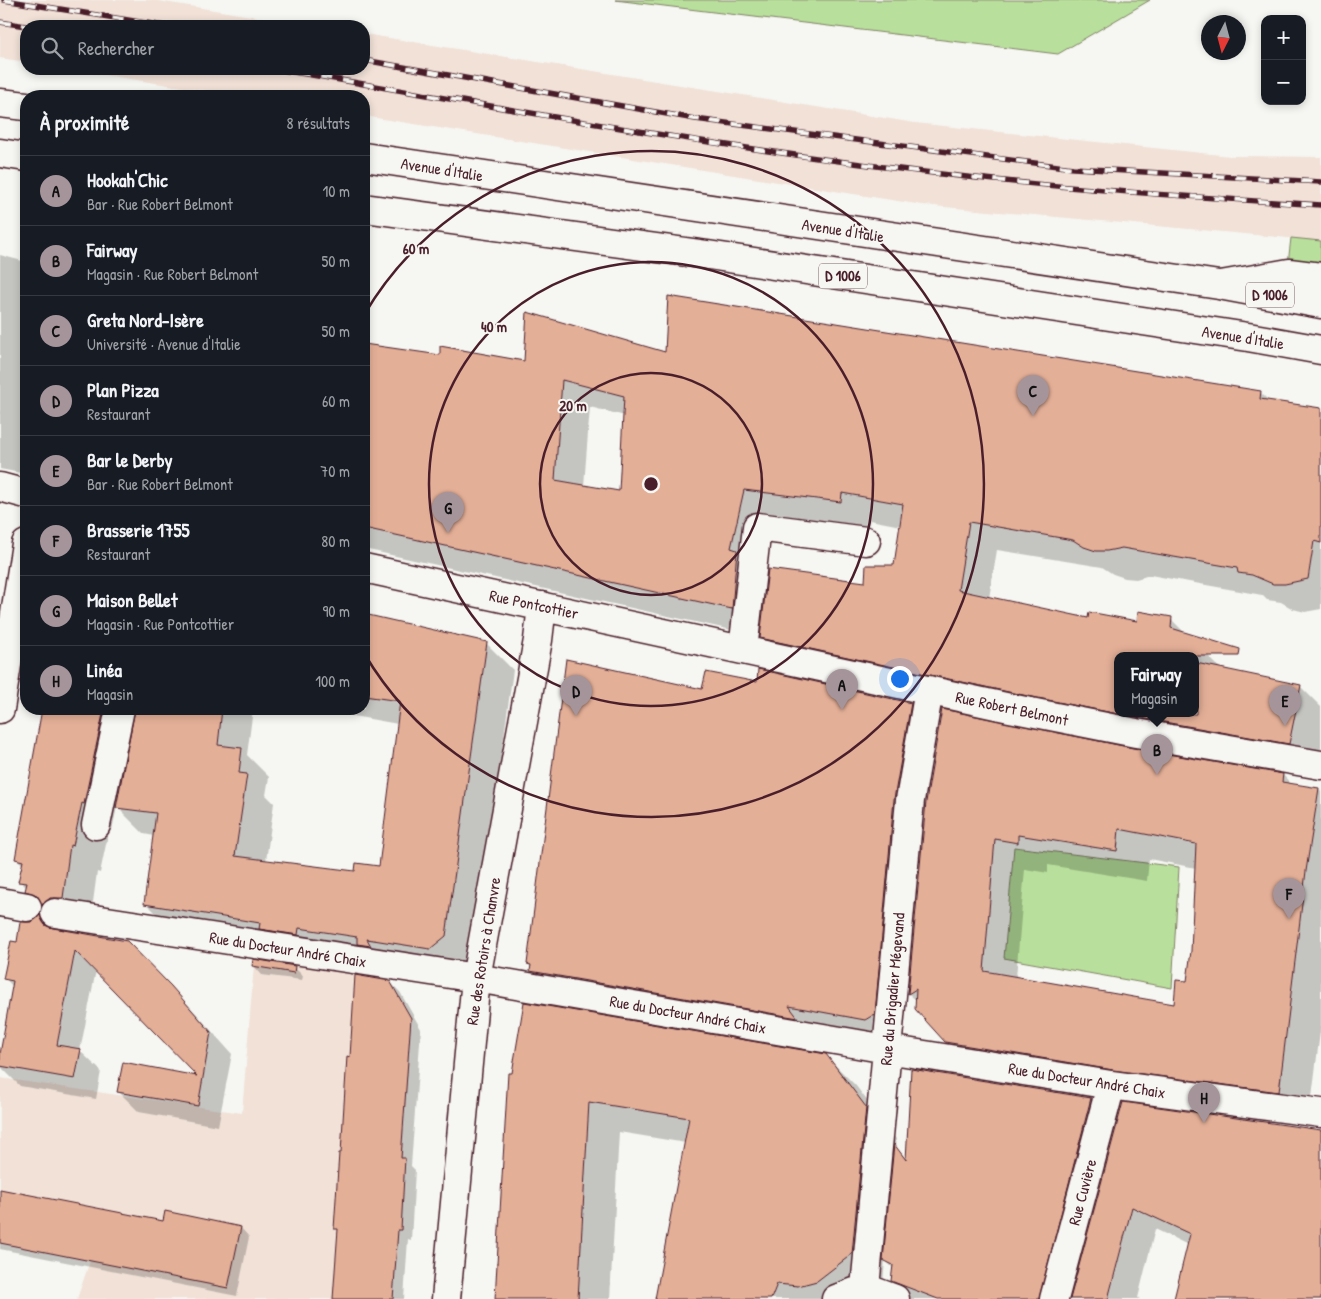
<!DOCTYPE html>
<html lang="fr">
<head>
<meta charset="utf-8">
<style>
	body { margin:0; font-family:"Patrick Hand",sans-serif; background:#20242c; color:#f1f3f6 }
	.controls { position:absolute; right:15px; top:15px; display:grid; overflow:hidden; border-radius:10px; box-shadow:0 2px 8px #0003 }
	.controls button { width:45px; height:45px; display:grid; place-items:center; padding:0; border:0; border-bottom:1px solid #363941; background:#171b24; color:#f1f3f6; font:25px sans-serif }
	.compass { position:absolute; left:1201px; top:15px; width:45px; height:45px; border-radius:50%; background:#171b24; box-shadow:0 2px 8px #0003; rotate:186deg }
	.you { position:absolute; left:899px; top:678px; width:18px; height:18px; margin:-12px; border:4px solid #fff; border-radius:50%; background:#1a73e8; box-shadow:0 0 0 8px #1a73e833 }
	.badge { display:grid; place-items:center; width:32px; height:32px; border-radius:50%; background:#a6949b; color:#111; font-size:16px; font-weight:700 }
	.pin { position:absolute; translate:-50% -41px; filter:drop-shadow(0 1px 2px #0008) }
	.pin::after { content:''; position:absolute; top:26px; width:18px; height:15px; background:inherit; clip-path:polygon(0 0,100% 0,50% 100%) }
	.popup { position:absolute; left:1114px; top:652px; width:85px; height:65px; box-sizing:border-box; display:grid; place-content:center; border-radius:10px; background:#171b24; filter:drop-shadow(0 1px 4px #0005); font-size:16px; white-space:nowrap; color:#9ea1a6 }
	.popup b { font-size:19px; color:#f1f3f6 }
	.popup::after { content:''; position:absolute; left:50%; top:100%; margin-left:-10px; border:10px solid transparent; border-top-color:#171b24 }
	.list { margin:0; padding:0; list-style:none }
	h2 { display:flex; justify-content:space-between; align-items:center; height:65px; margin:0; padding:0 20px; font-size:21px }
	h2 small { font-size:16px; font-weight:400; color:#9ea1a6 }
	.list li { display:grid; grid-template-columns:32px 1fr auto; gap:15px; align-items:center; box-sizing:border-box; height:70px; padding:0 20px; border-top:1px solid #363941 }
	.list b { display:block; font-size:19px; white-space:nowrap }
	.list p { margin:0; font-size:16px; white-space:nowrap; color:#9ea1a6 }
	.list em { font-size:16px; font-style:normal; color:#9ea1a6 }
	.icon { flex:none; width:28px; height:28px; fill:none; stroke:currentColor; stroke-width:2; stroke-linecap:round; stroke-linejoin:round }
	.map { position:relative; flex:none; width:1321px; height:1299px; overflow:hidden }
	.search { position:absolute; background:#171b24; box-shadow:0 2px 8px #0003; left:20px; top:20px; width:350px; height:55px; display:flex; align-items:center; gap:12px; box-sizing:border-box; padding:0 18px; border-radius:20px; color:#9ea1a6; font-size:19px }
	.panel { position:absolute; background:#171b24; box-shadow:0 2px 8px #0003; left:20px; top:90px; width:350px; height:625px; border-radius:20px }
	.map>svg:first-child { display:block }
	.built { fill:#f1e1d7 }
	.green { fill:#b8e09c; stroke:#818064 }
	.shadow { fill:#0003; fill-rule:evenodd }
	.building { fill:#e4af97; stroke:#4a1f2b; fill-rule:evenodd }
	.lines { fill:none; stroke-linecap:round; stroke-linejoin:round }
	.street-casing { stroke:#4a1f2b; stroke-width:31 }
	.secondary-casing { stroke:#4a1f2b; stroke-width:31 }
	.primary-casing { stroke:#4a1f2b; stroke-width:31 }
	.street { stroke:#f6f6f2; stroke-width:28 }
	.secondary { stroke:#f6f6f2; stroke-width:28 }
	.primary { stroke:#f6f6f2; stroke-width:28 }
	.rail-casing { stroke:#4a1f2b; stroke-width:5.5 }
	.rail { stroke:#f6f6f2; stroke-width:4; stroke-dasharray:11; stroke-linecap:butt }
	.ring { fill:none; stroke:#4a1f2b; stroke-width:2.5 }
	.labels { text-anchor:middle; stroke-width:4; stroke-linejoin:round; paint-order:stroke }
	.shield { fill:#f6f6f2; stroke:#7e6067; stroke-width:1 }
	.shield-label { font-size:15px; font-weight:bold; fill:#4a1f2b }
	.street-label { font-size:16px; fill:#4a1f2b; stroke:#f6f6f2 }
	.centre { fill:#4a1f2b; stroke:#f6f6f2; stroke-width:2.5 }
	.ring-label { font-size:15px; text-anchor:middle; font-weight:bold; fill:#4a1f2b; stroke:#f6f6f2; stroke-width:4; stroke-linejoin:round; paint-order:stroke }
</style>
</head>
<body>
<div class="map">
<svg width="1321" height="1299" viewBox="0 0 1321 1299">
	<rect width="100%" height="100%" fill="#f6f6f2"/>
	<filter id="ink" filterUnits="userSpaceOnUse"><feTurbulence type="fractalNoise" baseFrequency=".02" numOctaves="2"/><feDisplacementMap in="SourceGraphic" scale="10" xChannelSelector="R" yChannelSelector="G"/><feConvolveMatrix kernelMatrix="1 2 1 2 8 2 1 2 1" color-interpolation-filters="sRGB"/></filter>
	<g filter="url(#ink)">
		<path class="built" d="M0,0H152L314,26H26V62L0,58Z
			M364,34L915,123L1230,156L1321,157V241L923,205L364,116V96H239L66,69H364Z
			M255,953L386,974L411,1018L393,1299H77L90,1261L0,1243V1078L242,1113Z"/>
		<path class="green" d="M615,0H1150L1058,54Z
			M1291,238L1321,241V268L1288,264Z
			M1014,847L1179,867L1172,988L1004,958Z"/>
		<path class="shadow" d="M0,255L26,262V474L0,469Z
			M364,344L441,357L525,363L666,353L1260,392L1269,401L1321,409V609L1305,612L1293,609L1281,602L1267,600L1262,595L1150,575L1136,579L1125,578L1113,574L1102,567L997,550L989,598L1089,619L1138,623L1171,619L1220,668L1300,686L1321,707V748L1317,771L789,665L762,637L866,584L895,566L901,526L870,520L868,529L771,517L759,636L364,549ZM590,407L625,416L620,492L584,486ZM1118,656H1196V714H1118Z
			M364,616L486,643L513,670L473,964L173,930L146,903L154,836L144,834L117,807L112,830H109L100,873L97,872L90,925H78L70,931L27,890V888L20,881L23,865L17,859L44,709H253L247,755L269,777L266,795L274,803L266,861L356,872L380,868L398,724L314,709H364Z
			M758,683L910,704L937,730L920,825L900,1041L558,997L531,971L532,968L528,964L703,690Z
			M1133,750L1283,775L1292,785L1319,789L1321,792V1024L1309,1121L976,1072L946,1042L917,1001L909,994L927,802ZM1149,859L1196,868L1192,952L1188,983L1175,1005L1016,978L1025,869L1048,873V865L1147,881Z
			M40,917L53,930L148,963L192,1009L232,1054L218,1126L139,1112L118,1091L200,1078L96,970L80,1051L101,1071L96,1099L20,1086L0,1066L13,987L5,978L18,943L32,923Z
			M254,966L294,967L303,976L302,980L262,975Z
			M390,982L400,992L421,1029L411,1166L415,1170L411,1240L408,1239L404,1299H338L343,1154L351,1058Z
			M825,1055L856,1086L896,1139L895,1147L907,1159L913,1070L1091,1099L1114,1122L1067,1299H911L892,1280L894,1269L885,1260L883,1284L864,1299H656L686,1143L619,1132L610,1299H496L509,1074Z
			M1123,1104L1321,1131V1299H1176L1188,1245L1155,1229L1138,1298L1140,1299H1071Z
			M0,1191L164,1223L166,1213L241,1228L249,1237L237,1296L0,1249Z"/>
		<path class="building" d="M668,296L1261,391L1260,399L1321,408V543L1314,541L1308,579L1285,584H1273L1252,575L1238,573L1237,568L1122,548L1107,551H1096L1084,547L1073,540L969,522L958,590L1088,618L1089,612L1137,621L1138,611L1172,617L1171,628L1240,649L1239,656H1118V714L1013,693L760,638L768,569L865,582L866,565H894L903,504L842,493L841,502L744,490L731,548L737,550L732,609L364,528V344L440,355V346L524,361L527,312L665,352ZM562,380L624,396L619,491L555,480Z
			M364,614L487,642L446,936L430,949L367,939L371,946L357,944V937L299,928L298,935L259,929L260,923L144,904L156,813L116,808L135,709H222L218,745L242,748L239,773L247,774L235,856L355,871L356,863L379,866L400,701L364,696Z
			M566,659L702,689L706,672L757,682L758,669L911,703L894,799L875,1014L865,1020L789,1006L798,1018L530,971L531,965L527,964Z
			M1196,663L1301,685L1289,744L1119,714H1196Z
			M42,709H104L84,804L82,803L73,846L70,845L63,898H50L42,905L37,895L25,891L27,883L18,882L23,861L15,859Z
			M942,709L1133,748L1283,774L1282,782L1319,788L1306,871L1279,1092L1113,1070L945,1042L915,1009L916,989L908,994L926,802ZM1119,829L1196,844L1191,951L1187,981L1176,980L1174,1004L984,971L995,839L1018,843V835L1117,851Z
			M40,915L45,925L53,928L127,941L171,986L211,1032L198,1106L117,1092L123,1062L197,1076L75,951L57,1045L81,1049L75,1079L0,1066V1054L13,981L3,979L11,941L17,942L20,922H32Z
			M253,959L295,966L294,973L252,966Z
			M355,975L390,981L411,1018L401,1158H405L401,1230H398L393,1299H333L338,1229H334L339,1153H341L347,1056L350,1057Z
			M524,1002L826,1054L866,1107L852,1254L817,1281L798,1286L777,1284L771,1299H655L689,1118L589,1102L578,1299H495L508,1073H512Z
			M911,1069L1091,1098L1039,1299H938L891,1281L893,1265L883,1260L894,1144L906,1160Z
			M1123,1102L1321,1130V1299H1174L1190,1234L1132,1207L1108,1299H1070Z
			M0,1189L163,1221L165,1211L241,1227L228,1288L0,1243Z"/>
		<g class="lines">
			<g class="street-casing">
				<path id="street" d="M1221,285L1289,273L1321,277
					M364,568L1010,708L1136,733L1321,765
					M743,650L757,527L866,541
					M96,825L120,709
					M0,902L27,907
					M55,913L476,978L887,1049L1111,1085L1321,1113
					M865,1288L910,800L929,690
					M865,1288L895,1299
					M446,1299L476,978L538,640L542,606
					M836,1299L865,1288
					M1054,1299L1111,1085"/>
			</g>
			<g class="secondary-casing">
				<path id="secondary" d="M0,487L26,494
					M0,709L26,544"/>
			</g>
			<g class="primary-casing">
				<path id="primary" d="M0,103L26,106
					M0,153L26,157
					M364,157L1219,285L1321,304
					M364,208L708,255L1248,337L1321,350"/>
			</g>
			<use href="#street" class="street"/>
			<use href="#secondary" class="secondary"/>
			<use href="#primary" class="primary"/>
			<g class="rail-casing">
				<path id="rail" d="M4,0L165,26
					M0,22L26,26
					M364,60L695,119L1073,168L1321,182
					M277,69C498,107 718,148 941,174C1067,189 1194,197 1321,205"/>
			</g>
			<use href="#rail" class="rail"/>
		</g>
	</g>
	<g class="ring">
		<circle cx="651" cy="484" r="111"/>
		<circle cx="651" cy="484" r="222"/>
		<path d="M364 315A333 333 0 1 1 364 653"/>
	</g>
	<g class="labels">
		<g class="shield">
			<rect x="819" y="263.5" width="48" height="25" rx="4"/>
			<rect x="1246" y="282.5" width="48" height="25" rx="4"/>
		</g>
		<g class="shield-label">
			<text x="843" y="281">D 1006</text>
			<text x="1270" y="300">D 1006</text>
		</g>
		<g class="street-label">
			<text transform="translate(442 169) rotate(9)" y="6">Avenue d'Italie</text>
			<text transform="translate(843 230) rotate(9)" y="6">Avenue d'Italie</text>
			<text transform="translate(1243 337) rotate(9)" y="6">Avenue d'Italie</text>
			<text transform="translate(534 604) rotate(12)" y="6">Rue Pontcottier</text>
			<text transform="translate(1012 708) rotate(12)" y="6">Rue Robert Belmont</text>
			<text transform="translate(288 949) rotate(9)" y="6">Rue du Docteur André Chaix</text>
			<text transform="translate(483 951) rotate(-81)" y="6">Rue des Rotoirs à Chanvre</text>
			<text transform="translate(892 989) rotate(-85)" y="6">Rue du Brigadier Mégevand</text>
			<text transform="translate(688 1014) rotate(10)" y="6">Rue du Docteur André Chaix</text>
			<text transform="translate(1087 1080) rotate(9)" y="6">Rue du Docteur André Chaix</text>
			<text transform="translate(1082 1192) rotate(-75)" y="6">Rue Cuvière</text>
		</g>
	</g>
	<circle cx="651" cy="484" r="8" class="centre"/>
	<g class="ring-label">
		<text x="416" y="254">60 m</text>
		<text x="494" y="332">40 m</text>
		<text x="573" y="411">20 m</text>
	</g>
</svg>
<div class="controls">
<button>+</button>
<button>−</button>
</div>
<svg class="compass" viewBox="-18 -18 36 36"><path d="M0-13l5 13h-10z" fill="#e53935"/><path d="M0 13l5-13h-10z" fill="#9ea1a6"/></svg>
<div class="you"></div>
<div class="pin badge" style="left:842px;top:710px">A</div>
<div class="pin badge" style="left:1157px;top:775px">B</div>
<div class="popup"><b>Fairway</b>Magasin</div>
<div class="pin badge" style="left:1033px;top:416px">C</div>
<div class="pin badge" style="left:576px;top:716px">D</div>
<div class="pin badge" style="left:1285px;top:726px">E</div>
<div class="pin badge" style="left:1289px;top:919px">F</div>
<div class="pin badge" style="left:448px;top:533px">G</div>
<div class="pin badge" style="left:1204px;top:1123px">H</div>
<div class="search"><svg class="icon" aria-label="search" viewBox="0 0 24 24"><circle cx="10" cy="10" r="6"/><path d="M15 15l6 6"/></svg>Rechercher</div>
<section class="panel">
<h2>À proximité<small>8 résultats</small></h2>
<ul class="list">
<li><span class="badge">A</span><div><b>Hookah'Chic</b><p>Bar · Rue Robert Belmont</p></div><em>10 m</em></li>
<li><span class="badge">B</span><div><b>Fairway</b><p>Magasin · Rue Robert Belmont</p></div><em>50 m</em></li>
<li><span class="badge">C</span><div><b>Greta Nord-Isère</b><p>Université · Avenue d'Italie</p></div><em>50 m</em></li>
<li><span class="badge">D</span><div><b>Plan Pizza</b><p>Restaurant</p></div><em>60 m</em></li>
<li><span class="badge">E</span><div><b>Bar le Derby</b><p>Bar · Rue Robert Belmont</p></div><em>70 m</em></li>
<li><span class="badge">F</span><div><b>Brasserie 1755</b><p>Restaurant</p></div><em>80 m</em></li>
<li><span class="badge">G</span><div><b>Maison Bellet</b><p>Magasin · Rue Pontcottier</p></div><em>90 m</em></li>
<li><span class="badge">H</span><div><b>Linéa</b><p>Magasin</p></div><em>100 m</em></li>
</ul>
</section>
</div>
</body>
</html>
